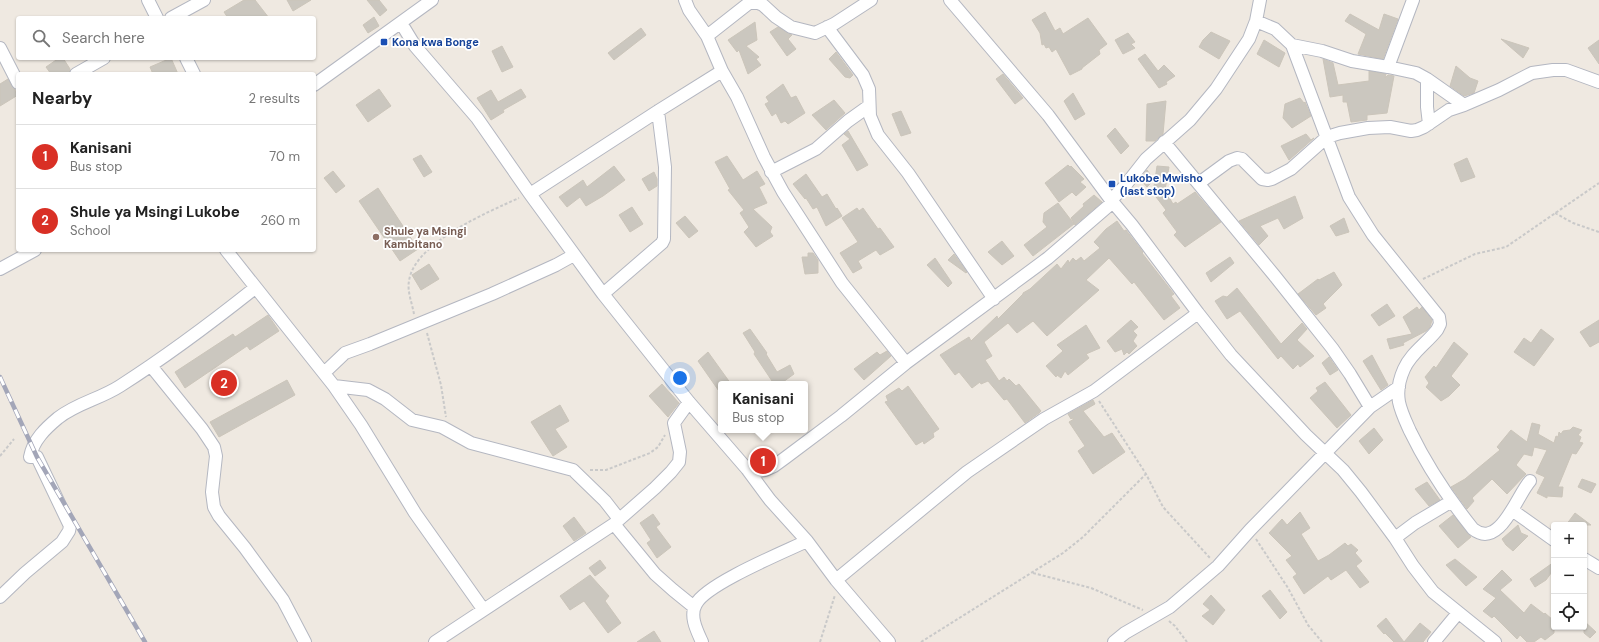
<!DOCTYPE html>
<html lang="en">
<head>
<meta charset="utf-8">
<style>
	body { margin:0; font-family:"DM Sans",sans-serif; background:#f6f6f6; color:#222 }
	.controls { position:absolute; right:12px; bottom:12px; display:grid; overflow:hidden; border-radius:4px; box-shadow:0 1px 3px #0004 }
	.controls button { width:36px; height:36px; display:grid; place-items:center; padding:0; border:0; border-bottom:1px solid #e0e0e0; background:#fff; color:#222; font:20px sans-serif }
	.you { position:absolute; left:680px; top:378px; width:14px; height:14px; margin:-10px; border:3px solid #fff; border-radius:50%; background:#1a73e8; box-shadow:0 0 0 6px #1a73e833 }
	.badge { display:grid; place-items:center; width:26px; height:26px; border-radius:50%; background:#d93025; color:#fff; font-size:13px; font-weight:700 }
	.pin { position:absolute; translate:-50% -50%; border:2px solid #fff; box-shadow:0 1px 4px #0006 }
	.popup { position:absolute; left:718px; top:381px; width:90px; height:52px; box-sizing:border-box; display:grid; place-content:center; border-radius:4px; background:#fff; filter:drop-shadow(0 1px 3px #0005); font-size:13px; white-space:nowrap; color:#767676 }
	.popup b { font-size:15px; color:#222 }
	.popup::after { content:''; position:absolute; left:50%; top:100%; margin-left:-8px; border:8px solid transparent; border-top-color:#fff }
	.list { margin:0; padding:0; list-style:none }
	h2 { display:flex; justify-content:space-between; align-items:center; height:52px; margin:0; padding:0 16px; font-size:17px }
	h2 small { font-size:13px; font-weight:400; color:#767676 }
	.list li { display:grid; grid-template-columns:26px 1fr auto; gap:12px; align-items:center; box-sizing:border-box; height:64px; padding:0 16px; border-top:1px solid #e0e0e0 }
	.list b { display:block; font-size:15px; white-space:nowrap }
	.list p { margin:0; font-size:13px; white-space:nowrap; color:#767676 }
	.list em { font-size:13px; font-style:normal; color:#767676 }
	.icon { flex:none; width:22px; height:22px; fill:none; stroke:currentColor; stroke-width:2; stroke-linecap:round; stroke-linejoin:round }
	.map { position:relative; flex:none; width:1599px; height:642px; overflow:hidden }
	.search { position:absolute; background:#fff; box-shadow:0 1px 3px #0004; left:16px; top:16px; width:300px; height:44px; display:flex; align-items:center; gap:10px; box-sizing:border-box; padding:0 14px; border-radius:4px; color:#767676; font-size:15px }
	.panel { position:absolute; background:#fff; box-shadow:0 1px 3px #0004; left:16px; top:72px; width:300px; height:180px; border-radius:4px }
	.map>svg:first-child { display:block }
	.building { fill:#cbc7bf; stroke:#cbc5ba }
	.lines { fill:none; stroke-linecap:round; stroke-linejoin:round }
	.minor-casing { stroke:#b4b7c1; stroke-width:14 }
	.path { stroke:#c9c9c9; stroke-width:2; stroke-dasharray:3 2; stroke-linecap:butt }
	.minor { stroke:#fff; stroke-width:12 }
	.rail-casing { stroke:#a3a6b8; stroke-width:4.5 }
	.rail { stroke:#fff; stroke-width:3; stroke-dasharray:9; stroke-linecap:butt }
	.transit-dot { fill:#1a4fb4; stroke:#fff; stroke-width:1.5 }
	.education-dot { fill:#8d6e63; stroke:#fff; stroke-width:1.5 }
	.labels { text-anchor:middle; stroke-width:3.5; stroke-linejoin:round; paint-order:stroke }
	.transit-label { font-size:11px; font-weight:bold; fill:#164399; stroke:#fff; text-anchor:start }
	.education-label { font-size:11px; font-weight:bold; fill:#785e54; stroke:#fff; text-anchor:start }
</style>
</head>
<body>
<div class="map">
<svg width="1599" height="642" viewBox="0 0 1599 642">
	<rect width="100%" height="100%" fill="#efe9e1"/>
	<path class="building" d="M244,0H255L269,18H228L224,12Z
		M287,0H311L293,11Z
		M367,0H379L387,10L380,16Z
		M1045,12L1055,31L1060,28L1063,34L1088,18L1107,44L1099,50L1100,54L1082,68V69L1070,75L1056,49L1052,52L1049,47L1046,48L1044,44L1042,45L1040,33L1032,20Z
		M1350,14L1379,30L1384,14L1398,19L1383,59L1358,54L1366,34L1345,21Z
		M374,17L379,26L368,33L363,25Z
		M755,22L757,40L746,46L759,57L756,59L761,65L748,74L739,50L737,52L728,40Z
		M778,27L792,35L788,39L796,49L787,56L770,32Z
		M641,28L646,35L614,60L608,53Z
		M1211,32L1230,41L1219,59L1199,47L1203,40Z
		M1128,33L1135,42L1131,44L1135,48L1123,54L1115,40Z
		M1501,39L1529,48L1523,58Z
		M1264,40L1285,53L1279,67L1257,54Z
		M1599,40V64L1588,48Z
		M502,46L513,67L502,72L492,51Z
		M836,52L853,75L850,78L845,77L829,59Z
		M1145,54L1158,71L1164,65L1175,76L1166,82L1167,84L1159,88L1138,59Z
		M59,58H63L70,69L69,74H51L46,67Z
		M171,58L178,74H153L150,67Z
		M1323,59L1333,63L1338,85L1369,81V71L1386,74L1385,78L1388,75L1394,76L1387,113L1367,115V120L1351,122L1347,102H1343V95L1330,97Z
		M1456,66L1470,78L1478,81L1474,93L1464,96L1450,86Z
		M1003,74L1023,98L1015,104L996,79Z
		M8,79L18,95L0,106V84Z
		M783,84L791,98L796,96L805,113L788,124L785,121L781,123L776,113L772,116L765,104L769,102L766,97Z
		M379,89L391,106L368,122L356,105Z
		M521,89L526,97L503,110L504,112L491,120L477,98L491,90L498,102Z
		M1073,93L1085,114L1075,120L1064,101Z
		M1300,98L1304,103L1305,102L1311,116L1292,128L1283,118L1285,104Z
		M834,100L845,113L826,130L812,115Z
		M1166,101L1163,134L1155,141H1146L1147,104Z
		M901,111L911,133L901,136L892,114Z
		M1115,128L1129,146L1121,154L1107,136Z
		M848,131L868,165L857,171L842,145L850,139L844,134Z
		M1306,134L1311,140L1314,138L1289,160L1281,146Z
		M421,155L432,172L424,177L413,159Z
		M727,156L743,180L757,171L765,184L759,187L767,203L753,209L772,227L770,232L773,236L756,247L744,232L749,227L740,213L744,210L728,190L730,189L715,162Z
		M1467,158L1475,177L1461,182L1454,164Z
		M1068,165L1070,167L1071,166L1084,179L1080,182L1086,187L1076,196L1072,192L1059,202L1045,183Z
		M614,166L625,180L603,196L586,206L580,197L567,207L559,197L583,180L587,187Z
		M1157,166L1169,167L1165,190L1173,204L1176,202L1177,204L1195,192L1221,222L1185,247L1174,235L1177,232L1163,213L1166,210L1153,193Z
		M1147,170L1154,180L1147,187L1140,179Z
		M333,171L345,186L336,193L324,178Z
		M654,172L657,179V186L649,191L642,179Z
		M806,174L822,197L827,194L836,209L837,208L842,216L826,226L817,207L813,209L806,198L805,199L793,184Z
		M378,188L418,249L400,261L359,201Z
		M1094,195L1102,202L1075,225L1071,218L1084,206L1083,204Z
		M1295,196L1303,218L1284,229L1278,218L1260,226L1268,236L1259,245L1239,221Z
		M1058,203L1074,224L1033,256L1024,245L1047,227L1043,222L1044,213Z
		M632,207L643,224L630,232L619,215Z
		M857,208L859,211L863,208L878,229L880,228L894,247L880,255L876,250L858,261L862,268L853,273L840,253L858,242L842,218Z
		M685,216L698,231L689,238L676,223Z
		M1344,218L1349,232L1336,236L1330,226Z
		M1117,221L1124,231L1126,230L1143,252L1142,253L1174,294L1171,296L1180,308L1164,320L1134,282L1132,284L1109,258L1086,280L1099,290L1047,336L1033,321L1017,333L1008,323L984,342L992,356L985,360L999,381L1004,377L1007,381L1009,379L1016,386L1019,384L1041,411L1039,413L1025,423L1007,399L1004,400L988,381L981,384L980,382L972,388L959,372L955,375L940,355L969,337L971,341L997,316L998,319L1023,294V293L1030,289L1057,264L1061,269L1068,260L1069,263L1073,258L1076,261L1081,257L1084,261L1100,248L1094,242L1106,229Z
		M1002,241L1014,256L1002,265L988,252Z
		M808,253H813L818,260V273L805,274L802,257H808Z
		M954,254L967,272L966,273L948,260Z
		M1230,257L1234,263L1211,282L1206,273Z
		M935,258L952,283L948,287L927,265Z
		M429,264L439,279L421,290L412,275Z
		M1334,272L1342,285L1323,304L1326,308L1316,315L1298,294L1318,279L1319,280Z
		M1237,288L1281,344L1302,323L1307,329L1297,340L1314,356L1300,367L1298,364L1293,369L1281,356L1278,359L1240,311L1227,319L1215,301L1223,296L1227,297Z
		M1387,304L1395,316L1379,326L1371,315Z
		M1417,307L1419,310L1422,307L1432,320L1430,327L1426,331L1403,343L1404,345L1390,349L1387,339L1412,334L1403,317Z
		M268,315L279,331L250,350L247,346L185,388L175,372L233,334L235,337Z
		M1131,320L1138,327L1133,331L1137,335L1133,341L1137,346L1129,354L1127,352L1124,355L1122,349L1115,352L1107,341Z
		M1599,320V342L1590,347L1580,332Z
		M1086,325L1100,348L1086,354L1089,358L1068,375L1065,371L1061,378L1057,375L1056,377L1046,366L1063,351L1057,345Z
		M750,329L767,353L766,354L777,372L790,365L794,374L783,382L784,384H774L754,354L755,352L743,333Z
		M1541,329L1554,339L1534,366L1514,352L1524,338L1531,343Z
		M1454,342L1468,354L1451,376L1460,385L1449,396L1441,401L1426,387L1429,383L1425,377L1434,366L1436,368Z
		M887,351L891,356L864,380L854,369L877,352L880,355Z
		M708,352L731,384H721V394L698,361Z
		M1372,355L1388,385L1381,390L1363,361Z
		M1329,357L1338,370L1330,375L1322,363Z
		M287,380L295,395L219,437L210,422Z
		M1325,382L1351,415L1337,428L1310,398L1318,391L1316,388Z
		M662,384L679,403L668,417L649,396Z
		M908,386L939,429L933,433L934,437L924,444L923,441L916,445L885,402L888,401L886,396L899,388L902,391Z
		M1093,400L1095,404L1083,411L1104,437L1112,433L1125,452L1093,474L1078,451L1085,446L1069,422L1074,419L1072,418L1071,419L1068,414Z
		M560,405L569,421L555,429L567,447L553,456L531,422Z
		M1532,423L1540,425L1538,434L1554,443L1556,436L1558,437L1559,432L1561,434L1563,431L1570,430L1573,427L1582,430L1578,435L1581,437L1579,442L1583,443L1576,454L1572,453L1558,487H1563L1562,497L1547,496V498L1537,493L1545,477L1536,473L1547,450L1534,447L1532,456L1524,454L1516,465L1526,474L1507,494L1492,479L1472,498L1474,501L1467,509L1451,487L1465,479L1500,450L1497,447L1511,430L1527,442Z
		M1374,428L1383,440L1369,454L1359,441Z
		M1582,479L1596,484L1591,493L1578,487Z
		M1427,482L1440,500L1429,506L1415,489Z
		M1300,512L1310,528L1301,534L1318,561L1329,555L1345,543L1348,546L1351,544L1358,550L1355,553L1362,561L1356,566L1369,582L1360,588L1346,570L1331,580L1328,576L1304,594L1293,577L1297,574L1286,560L1292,556L1269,533L1282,519L1287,525Z
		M1575,513L1591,525H1566Z
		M653,514L660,524L656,527L671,547L657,558L647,543L651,540L640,523Z
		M1453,515L1471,537L1458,548L1439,526Z
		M574,517L586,533L574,541L563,526Z
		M1518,525L1521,533L1528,536L1513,551L1506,545L1502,539Z
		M1455,559L1477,577L1466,586L1446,565Z
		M600,560L606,568L595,576L589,568Z
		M1554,562V569L1546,580L1535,587L1530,579Z
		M1502,570L1512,580L1500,590L1524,613L1531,604L1544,614L1545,613L1554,621V633L1545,640L1541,637L1534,642H1527L1520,635L1517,639L1494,616L1492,618L1483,611L1496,598L1483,589Z
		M590,575L609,596L605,601L621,623L608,633L584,601L570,610L560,596Z
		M1270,590L1287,612L1280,619L1262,596Z
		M1211,595L1225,610L1213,625L1202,616L1210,610L1203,604Z
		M1386,618L1404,642L1420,623L1431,632L1423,642H1394L1385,633L1384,634L1377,626Z
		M1584,621L1596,632L1590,638L1584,633Z
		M654,631L661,642H637Z"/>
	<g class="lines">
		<g class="minor-casing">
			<path id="minor" d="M148,0L157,18
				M685,0L689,10L707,36L722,71L737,97L764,157L783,192L842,283L906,363
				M950,0L1048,115L1111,200L1132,225L1198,313L1231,355L1306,435L1343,470L1361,492L1395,538L1413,566L1433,592L1495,642
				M171,18L204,0
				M1256,21L1275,29L1292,45L1349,197L1373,235L1439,317L1440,324L1437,330C1426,344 1411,353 1404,369C1399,380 1397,391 1399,402C1401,412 1406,422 1410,431C1427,466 1449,499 1473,529C1500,550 1517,495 1530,481
				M401,23L415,46L477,118L530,194L603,294L689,402L747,469L770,500L807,541L836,580L889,642
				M827,27L863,75L869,89L870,116L878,135L908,173L994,299
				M707,36L749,3H758L763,5L776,17L791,27L815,33L834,24L871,0
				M1292,45L1322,51L1352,61L1388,67L1416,73L1427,79L1464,105
				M0,48L18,83
				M186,58L194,74
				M1388,67L1413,0
				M76,74L104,58
				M1427,79V107L1429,124
				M314,85L432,0
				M1164,142L1274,275L1332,348L1350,374L1370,407
				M771,172L816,149L848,121L869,106
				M1199,183L1229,161L1237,158L1242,159L1262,179L1268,180L1272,179L1291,169L1327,137L1340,133L1368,128L1390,127L1411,131L1417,130L1424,127L1449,110L1464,105L1499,90L1532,73L1553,70H1566L1599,82
				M530,194L658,111L722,71
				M1111,200L1124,187L1146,159L1190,120L1216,89L1249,39L1256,21L1260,0
				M226,250L334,386L361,425L415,513L483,609
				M0,269L35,250
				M603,294L662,243L664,239L665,167L658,111
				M151,366L202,429L214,447L216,456L212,492L214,507L219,516L245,548L283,600L305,642
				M324,373L345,353L370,344L492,294L556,265L574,255
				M334,386L368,390L385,399L412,420L442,427L471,443L573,470L605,501L619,519
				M747,469L758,471L765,470L774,466L785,458L841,416L906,363L1048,258L1113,202
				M1512,510L1554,540
				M614,524L655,574L673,590L694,607
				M1395,538L1415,523L1452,501
				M1584,559L1599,568
				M836,580L967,472L1044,419L1094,391L1198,313
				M0,597L25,573L62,542L69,531L70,526L37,457H30C33,440 46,428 58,418C77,403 100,399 120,386C167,356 211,323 255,288
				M435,642L614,524L655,488L671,472L679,462L680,452L674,423L689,402
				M702,642C697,631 689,616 696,604C706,584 784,552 807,541
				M1114,642L1125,633L1170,607L1218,566L1250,530L1370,407L1399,387
				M1434,642L1458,613"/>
		</g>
		<path class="path" d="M1555,213L1573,223L1599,232
			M1423,279L1475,254L1506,247L1599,183
			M414,314C412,303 407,291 409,281C414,243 488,212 519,198
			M427,333L441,385L446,417
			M1099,401L1146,474L1163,507L1210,558
			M0,456L14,439
			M590,470H606L650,453L658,447L665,435
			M1256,539L1288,588L1308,625L1322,642
			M1033,573L1091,588L1143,610
			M1169,621L1175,626L1187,642
			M820,642L835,595
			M921,642L1063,553L1083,537L1146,474"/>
		<use href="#minor" class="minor"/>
		<g class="rail-casing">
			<path id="rail" d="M0,377L37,457L145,642"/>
		</g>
		<use href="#rail" class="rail"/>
	</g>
	<g class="transit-dot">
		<rect x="380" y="38" width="8" height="8" rx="2"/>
		<rect x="1108" y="180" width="8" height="8" rx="2"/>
	</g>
	<circle class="education-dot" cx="376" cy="237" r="4"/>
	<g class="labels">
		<g class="transit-label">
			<text x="392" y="46">Kona kwa Bonge</text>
			<text x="1120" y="182">Lukobe Mwisho<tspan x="1120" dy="13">(last stop)</tspan></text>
		</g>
		<g class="education-label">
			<text x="384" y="235">Shule ya Msingi<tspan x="384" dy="13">Kambitano</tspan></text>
		</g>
	</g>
</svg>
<div class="controls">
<button>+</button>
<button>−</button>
<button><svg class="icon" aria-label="locate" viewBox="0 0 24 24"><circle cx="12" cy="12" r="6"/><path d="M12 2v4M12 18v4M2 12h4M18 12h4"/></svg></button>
</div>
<div class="you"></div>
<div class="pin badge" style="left:763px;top:461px">1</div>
<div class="popup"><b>Kanisani</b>Bus stop</div>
<div class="pin badge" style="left:224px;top:383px">2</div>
<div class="search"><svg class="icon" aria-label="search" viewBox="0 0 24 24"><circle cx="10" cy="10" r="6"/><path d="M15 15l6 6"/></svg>Search here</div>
<section class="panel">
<h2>Nearby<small>2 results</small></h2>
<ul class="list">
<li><span class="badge">1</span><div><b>Kanisani</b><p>Bus stop</p></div><em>70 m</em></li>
<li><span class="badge">2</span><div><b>Shule ya Msingi Lukobe</b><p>School</p></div><em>260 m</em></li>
</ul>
</section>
</div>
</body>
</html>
